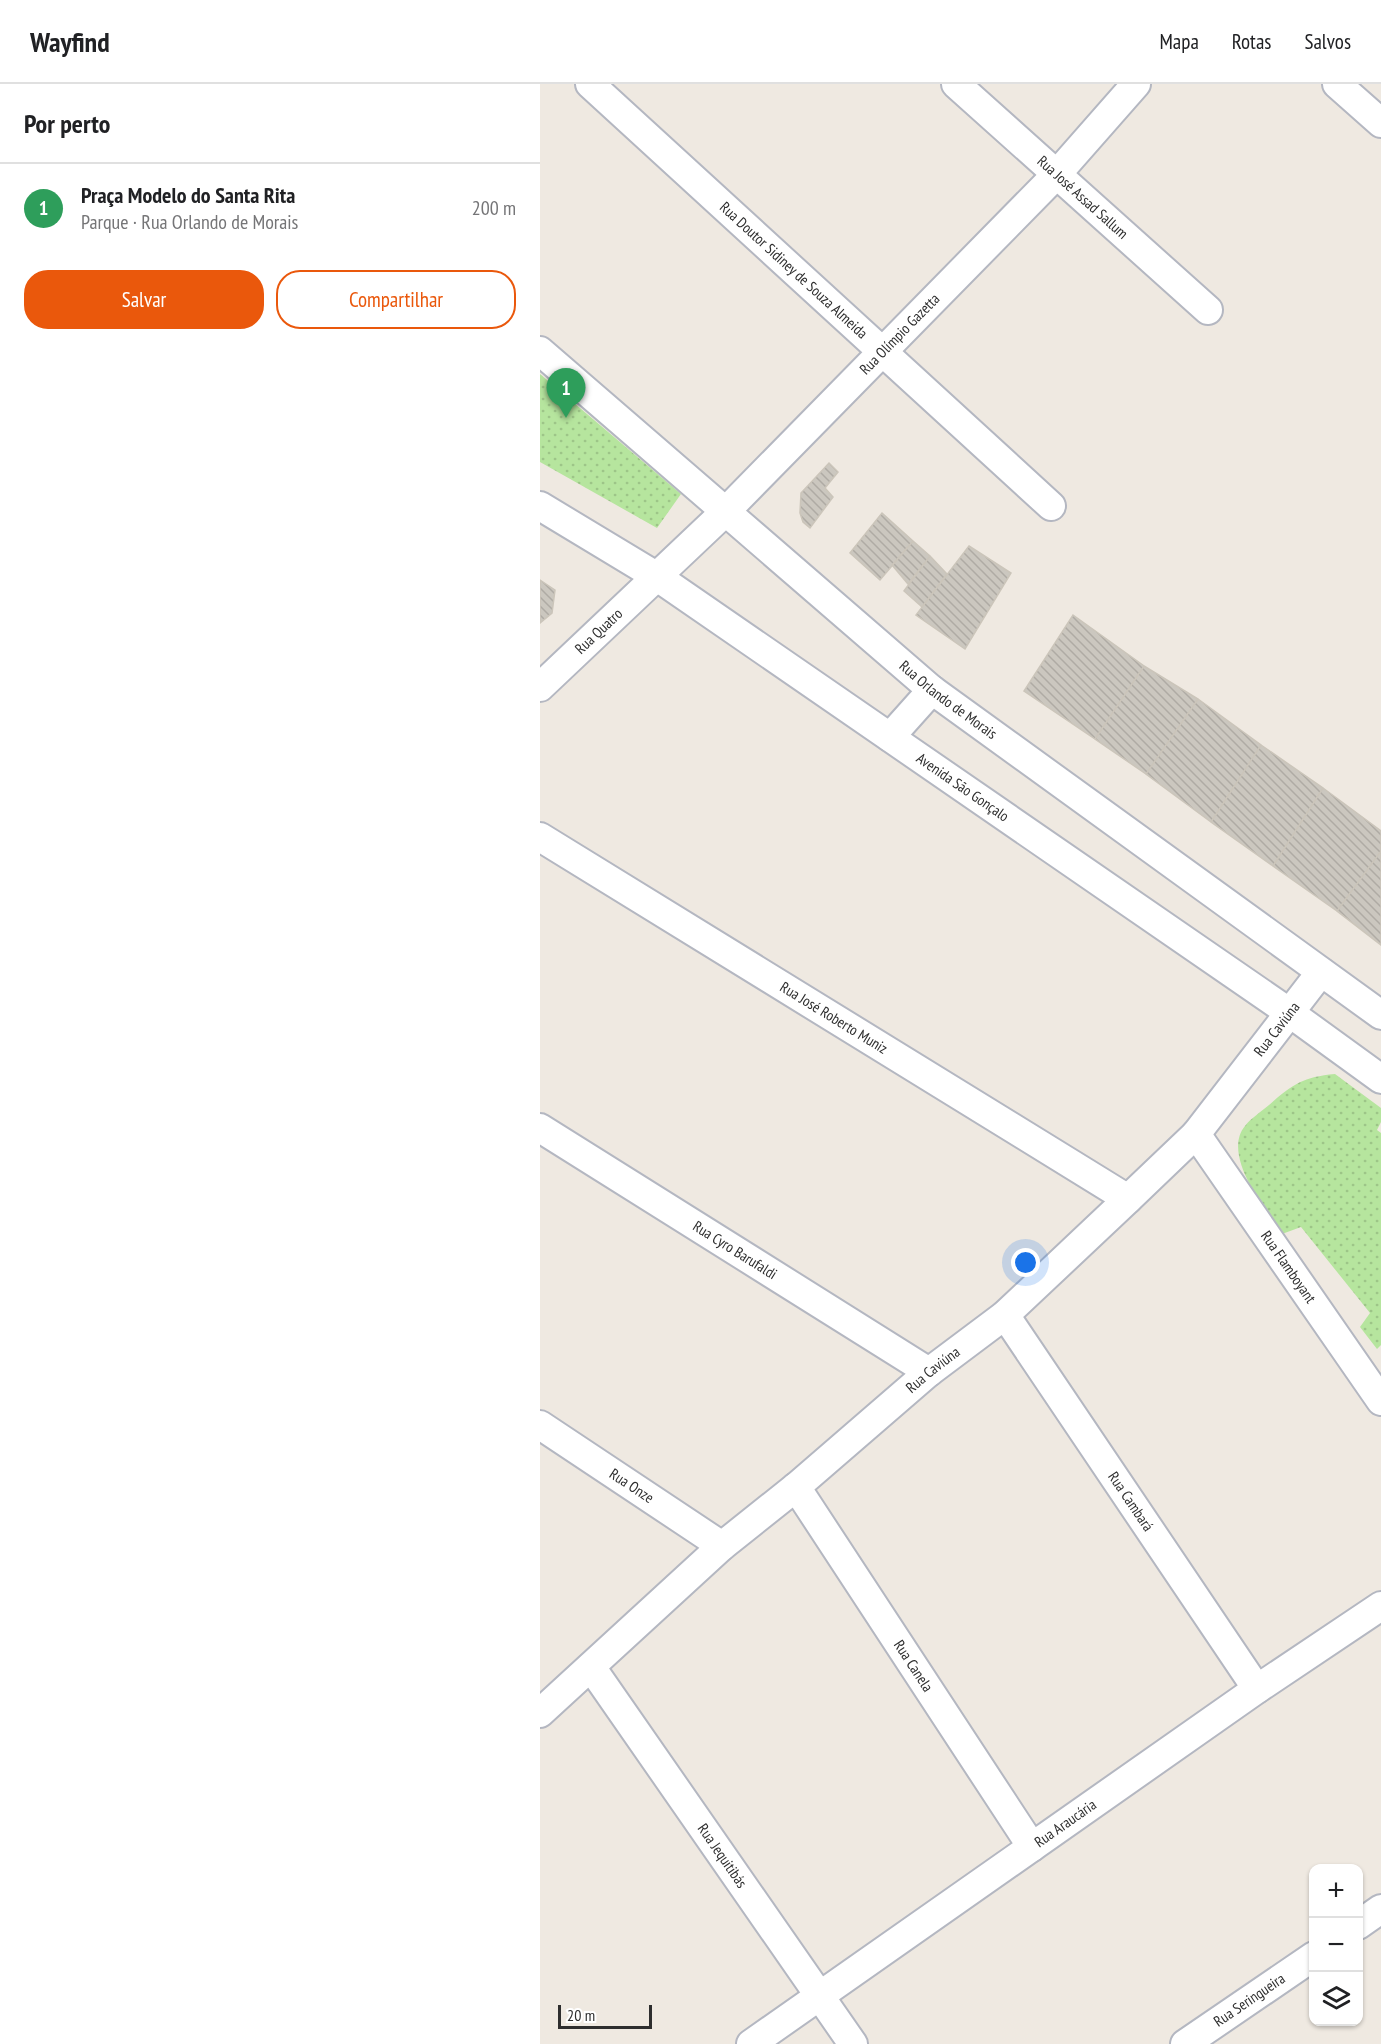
<!DOCTYPE html>
<html lang="pt">
<head>
<meta charset="utf-8">
<style>
	body { margin:0; font-family:"PT Sans Narrow",sans-serif; background:#f6f6f6; color:#202124 }
	.controls { position:absolute; right:18px; bottom:18px; display:grid; overflow:hidden; border-radius:12px; box-shadow:0 2px 4px #0004 }
	.controls button { width:54px; height:54px; display:grid; place-items:center; padding:0; border:0; border-bottom:2px solid #e0e0e0; background:#fff; color:#202124; font:30px sans-serif }
	.scale { position:absolute; left:18px; bottom:15px; width:94px; box-sizing:border-box; padding-left:6px; border:3px solid #2e2e2e; border-top:0; font-size:16px; line-height:21px; white-space:nowrap; color:#2e2e2e; -webkit-text-stroke:4px #fff; paint-order:stroke }
	.you { position:absolute; left:486px; top:1179px; width:21px; height:21px; margin:-15px; border:4px solid #fff; border-radius:50%; background:#1a73e8; box-shadow:0 0 0 9px #1a73e833 }
	.badge { display:grid; place-items:center; width:39px; height:39px; border-radius:50%; background:#ea580c; color:#fff; font-size:20px; font-weight:700 }
	.pin { position:absolute; translate:-50% -50px; filter:drop-shadow(0 2px 3px #0008) }
	.pin::after { content:''; position:absolute; top:32px; width:21px; height:18px; background:inherit; clip-path:polygon(0 0,100% 0,50% 100%) }
	.list { margin:0; padding:0; list-style:none }
	h2 { display:flex; justify-content:space-between; align-items:center; height:78px; margin:0; padding:0 24px; font-size:26px }
	h2 small { font-size:20px; font-weight:400; color:#757577 }
	.list li { display:grid; grid-template-columns:39px 1fr auto; gap:18px; align-items:center; box-sizing:border-box; height:90px; padding:0 24px; border-top:2px solid #e0e0e0 }
	.list b { display:block; font-size:22px; white-space:nowrap }
	.list p { margin:0; font-size:20px; white-space:nowrap; color:#757577 }
	.list em { font-size:20px; font-style:normal; color:#757577 }
	.actions { display:flex; gap:12px; padding:18px 24px }
	.actions a { flex:1; padding:14px 0; border:2px solid #ea580c; border-radius:24px; text-align:center; font-size:21px; color:#ea580c }
	.actions .main { background:#ea580c; color:#fff }
	.icon { flex:none; width:33px; height:33px; fill:none; stroke:currentColor; stroke-width:2; stroke-linecap:round; stroke-linejoin:round }
	.map { position:relative; flex:none; width:841px; height:1960px; overflow:hidden }
	header { display:flex; align-items:center; gap:36px; box-sizing:border-box; height:84px; padding:0 30px; background:#fff; border-bottom:2px solid #e0e0e0 }
	header strong { font-size:28px }
	nav { display:flex; gap:33px; margin-inline-start:auto; font-size:21px }
	main { display:flex }
	aside { flex:1; background:#fff }
	.map>svg:first-child { display:block }
	.park { fill:url(#park-dots) }
	.building { fill:url(#building-back-hatch); stroke:#cbc5ba; stroke-width:1.5 }
	.lines { fill:none; stroke-linecap:round; stroke-linejoin:round }
	.minor-casing { stroke:#b4b7c1; stroke-width:32 }
	.minor { stroke:#fff; stroke-width:28 }
	.labels { text-anchor:middle; stroke-width:5; stroke-linejoin:round; paint-order:stroke }
	.street-label { font-size:15px; fill:#2e2e2e; stroke:#fff }
</style>
</head>
<body>
<header>
<strong>Wayfind</strong>
<nav><a>Mapa</a><a>Rotas</a><a>Salvos</a></nav>
</header>
<main>
<aside>
<h2>Por perto<small></small></h2>
<ul class="list">
<li><span class="badge" style="background:#2e9e5b">1</span><div><b>Praça Modelo do Santa Rita</b><p>Parque · Rua Orlando de Morais</p></div><em>200 m</em></li>
</ul>
<div class="actions"><a class="main">Salvar</a><a>Compartilhar</a></div>
</aside>
<div class="map">
<svg width="841" height="1960" viewBox="0 0 841 1960">
	<defs>
		<pattern id="park-dots" width="8" height="8" patternUnits="userSpaceOnUse" patternTransform="scale(1.5)"><rect width="8" height="8" fill="#b6e59e"/><path d="M2 2h.1M6 6h.1" fill="none" stroke="#9dc588" stroke-width="1.8" stroke-linecap="round"/></pattern>
		<pattern id="building-back-hatch" width="6" height="6" patternUnits="userSpaceOnUse" patternTransform="scale(1.5)"><rect width="6" height="6" fill="#cbc7bf"/><path d="M-1 5l2 2M0 0l6 6M5-1l2 2" fill="none" stroke="#afaba4"/></pattern>
	</defs>
	<rect width="100%" height="100%" fill="#efe9e1"/>
	<path class="park" d="M0,290L141,410L117,444L0,378Z
		M795,990L841,1024V1038L837,1046L841,1049V1261L837,1265L820,1243L830,1229L761,1143L742,1150C726,1126 681,1071 705,1042C711,1034 721,1028 729,1021C753,1000 763,993 795,990Z"/>
	<path class="building" d="M289,379L298,388L285,404L293,413L270,444L263,438L260,429L261,409Z
		M342,429L373,457L340,496L310,469Z
		M373,457L390,472L368,500L352,481Z
		M429,462L471,489L425,565L376,531Z
		M390,472L407,490L382,523L364,507Z
		M0,496L15,506L12,529L0,539Z
		M533,531L604,582L555,655L484,607Z
		M604,582L658,615L606,690L555,655Z
		M658,615L721,661L671,738L606,690Z
		M721,661L783,704L733,782L671,738Z
		M783,704L841,747V767L797,827L733,782Z
		M841,767V861L797,827Z"/>
	<g class="lines">
		<g class="minor-casing">
			<g id="minor">
				<path id="s1" d="M50,0L511,422"/>
				<path id="s2" d="M416,0L668,226"/>
				<path d="M797,0L841,39"/>
				<path id="s3" d="M0,267L392,606L841,931"/>
				<path id="s4" d="M0,422L116,492L750,929L841,995"/>
				<path id="s5" d="M0,603L187,426L516,91L596,0"/>
				<path d="M350,653L392,606"/>
				<path id="s6" d="M0,753L588,1115"/>
				<path id="s7" d="M0,1044L389,1288"/>
				<path id="s8" d="M656,1050L841,1317"/>
				<path id="s9" d="M465,1231L717,1605"/>
				<path id="s10" d="M0,1341L182,1462"/>
				<path id="s11" d="M256,1403L492,1763"/>
				<path id="s12" d="M51,1583L313,1960"/>
				<path id="s13" d="M0,1629L182,1462L256,1403L389,1288L465,1231L588,1115L656,1050L781,888"/>
				<path d="M818,1841L841,1825"/>
				<path id="s14" d="M211,1960L717,1605L841,1522"/>
				<path id="s15" d="M645,1960L774,1872"/>
			</g>
		</g>
		<use href="#minor" class="minor"/>
	</g>
	<g class="labels">
		<g class="street-label">
			<text dy="5" stroke="none"><textPath href="#s2" startOffset="170">Rua José Assad Sallum</textPath></text>
			<text dy="5" stroke="none"><textPath href="#s1" startOffset="276">Rua Doutor Sidiney de Souza Almeida</textPath></text>
			<text dy="5" stroke="none"><textPath href="#s5" startOffset="504">Rua Olímpio Gazetta</textPath></text>
			<text dy="5" stroke="none"><textPath href="#s5" startOffset="81">Rua Quatro</textPath></text>
			<text dy="5" stroke="none"><textPath href="#s3" startOffset="537">Rua Orlando de Morais</textPath></text>
			<text dy="5" stroke="none"><textPath href="#s4" startOffset="508">Avenida São Gonçalo</textPath></text>
			<text dy="5" stroke="none"><textPath href="#s6" startOffset="345">Rua José Roberto Muniz</textPath></text>
			<text dy="5" stroke="none"><textPath href="#s13" startOffset="1008">Rua Caviúna</textPath></text>
			<text dy="5" stroke="none"><textPath href="#s7" startOffset="230">Rua Cyro Barufaldi</textPath></text>
			<text dy="5" stroke="none"><textPath href="#s8" startOffset="162">Rua Flamboyant</textPath></text>
			<text dy="5" stroke="none"><textPath href="#s13" startOffset="522">Rua Caviúna</textPath></text>
			<text dy="5" stroke="none"><textPath href="#s10" startOffset="110">Rua Onze</textPath></text>
			<text dy="5" stroke="none"><textPath href="#s9" startOffset="225">Rua Cambará</textPath></text>
			<text dy="5" stroke="none"><textPath href="#s11" startOffset="214">Rua Canela</textPath></text>
			<text dy="5" stroke="none"><textPath href="#s14" startOffset="384">Rua Araucária</textPath></text>
			<text dy="5" stroke="none"><textPath href="#s12" startOffset="230">Rua Jequitibás</textPath></text>
			<text dy="5" stroke="none"><textPath href="#s15" startOffset="78">Rua Seringueira</textPath></text>
		</g>
	</g>
</svg>
<div class="controls">
<button>+</button>
<button>−</button>
<button><svg class="icon" aria-label="layers" viewBox="0 0 24 24"><path d="M12 4l9 5-9 5-9-5zM3 14l9 5 9-5"/></svg></button>
</div>
<div class="scale">20 m</div>
<div class="you"></div>
<div class="pin badge" style="left:26px;top:334px;background:#2e9e5b">1</div>
</div>
</main>
</body>
</html>
